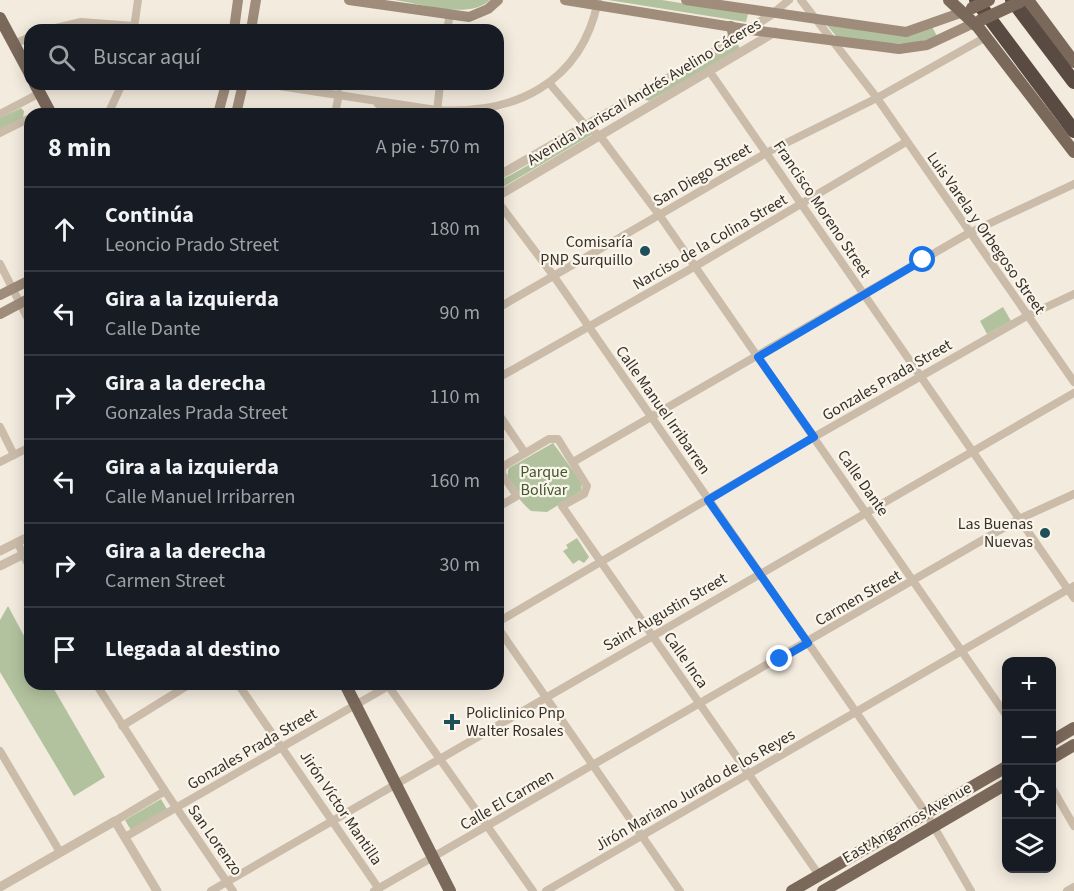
<!DOCTYPE html>
<html lang="es">
<head>
<meta charset="utf-8">
<style>
	:root { --surface:#171b24; --page:#242831; --text:#f1f3f6; --muted:#9ea1a6; --line:#363941 }
	body { margin:0; font-family:"Source Sans 3",sans-serif; background:var(--page); color:var(--text) }
	.controls { position:absolute; right:18px; bottom:18px; display:grid; overflow:hidden; border-radius:12px; box-shadow:0 3px 15px #0003 }
	.controls button { width:54px; height:54px; display:grid; place-items:center; padding:0; border:0; border-bottom:2px solid var(--line); background:var(--surface); color:var(--text); font:30px sans-serif }
	.stop { position:absolute; width:18px; height:18px; margin:-14px; border:4px solid #1a73e8; border-radius:50%; background:#fff }
	.stop.end { background:#1a73e8; border-color:#fff; box-shadow:0 2px 6px #0008 }
	.list { margin:0; padding:0; list-style:none }
	h2 { display:flex; justify-content:space-between; align-items:center; height:78px; margin:0; padding:0 24px; font-size:26px }
	h2 small { font-size:20px; font-weight:400; color:var(--muted) }
	.list li { display:grid; grid-template-columns:39px 1fr auto; gap:18px; align-items:center; box-sizing:border-box; height:84px; padding:0 24px; border-top:2px solid var(--line) }
	.list b { display:block; font-size:22px; white-space:nowrap }
	.list p { margin:0; font-size:20px; white-space:nowrap; color:var(--muted) }
	.list em { font-size:20px; font-style:normal; color:var(--muted) }
	.icon { flex:none; width:33px; height:33px; fill:none; stroke:currentColor; stroke-width:2; stroke-linecap:round; stroke-linejoin:round }
	.map { position:relative; flex:none; width:1074px; height:891px; overflow:hidden }
	.search { position:absolute; background:var(--surface); box-shadow:0 3px 15px #0003; left:24px; top:24px; width:480px; height:66px; display:flex; align-items:center; gap:15px; box-sizing:border-box; padding:0 21px; border-radius:18px; color:var(--muted); font-size:22px }
	.panel { position:absolute; background:var(--surface); box-shadow:0 3px 15px #0003; left:24px; top:108px; width:480px; height:582px; border-radius:18px }
	.map>svg:first-child { display:block }
	.green { fill:#b2c29e }
	.lines { fill:none; stroke-linecap:round; stroke-linejoin:round }
	.minor { stroke:#cbbcaa; stroke-width:8 }
	.tertiary { stroke:#cbbcaa; stroke-width:9 }
	.secondary { stroke:#9f8c7b; stroke-width:10 }
	.primary { stroke:#7a685b; stroke-width:12 }
	.motorway { stroke:#594b41; stroke-width:14 }
	.primary-bridge { stroke:#7a685b; stroke-width:12 }
	.route { stroke:#1a73e8; stroke-width:8 }
	.poi-dot { fill:#1f505a; stroke:#faf5eb; stroke-width:2 }
	.labels { text-anchor:middle; dominant-baseline:central; stroke-width:4.5; stroke-linejoin:round; paint-order:stroke }
	.street-label { font-size:16px; fill:#383029; stroke:#faf5eb }
	.poi-label { font-size:16px; fill:#383029; stroke:#faf5eb; text-anchor:end }
	.park-label { font-size:16px; fill:#43572d; stroke:#faf5eb }
</style>
</head>
<body>
<div class="map">
<svg width="1074" height="891" viewBox="0 0 1074 891">
	<rect width="100%" height="100%" fill="#f3ebde"/>
	<g class="green">
		<path d="M395 0H490C469 20 422 4 395 0Z"/>
		<polygon points="608,0 662,0 748,14 746,22"/>
		<path d="M826 24 907 34 932 27 937 36C905 50 870 42 837 37Z"/>
		<polygon points="737,43 741,50 649,101 643,99"/>
		<polygon points="21,108 24,111 23,118 0,130 0,118"/>
		<polygon points="589,131 593,134 498,190 498,182"/>
		<polygon points="1003,307 1011,321 987,334 980,321"/>
		<path d="M553 443 582 483 581 491 547 512 531 511C521 503 503 481 509 468Z"/>
		<polygon points="577,538 589,557 584,563 579,560 573,564 563,551 568,548 566,545"/>
		<polygon points="8,606 30,647 30,684 51,684 105,777 74,796 0,672 0,620"/>
		<polygon points="161,799 168,811 132,832 125,820"/>
	</g>
	<g class="lines">
		<g class="minor">
			<polyline points="801,0 877,98 1074,382"/>
			<polyline points="772,14 789,0"/>
			<polyline points="134,28 138,0"/>
			<polyline points="47,30 81,22 134,26"/>
			<polyline points="447,30 450,14"/>
			<polyline points="14,44 30,37"/>
			<polyline points="710,72 1074,598"/>
			<path d="M266 84 436 110C514 115 581 84 598 1"/>
			<polyline points="550,84 585,125 600,136 660,216 1006,715"/>
			<polyline points="378,104 402,114"/>
			<polyline points="437,112 440,84"/>
			<polyline points="0,114 40,93"/>
			<polyline points="37,114 48,109"/>
			<polyline points="108,114 122,84"/>
			<polyline points="335,114 339,94"/>
			<polyline points="0,133 30,118"/>
			<polyline points="498,202 553,275 926,813 971,891"/>
			<polyline points="0,264 30,323"/>
			<polyline points="498,308 768,152 877,98 986,37"/>
			<polyline points="498,378 694,267 906,142"/>
			<polyline points="498,413 525,453"/>
			<polyline points="0,427 14,455"/>
			<polyline points="0,462 30,447"/>
			<polyline points="573,462 969,233 1074,184"/>
			<polyline points="498,507 517,496 502,474 502,467 549,439 558,439 587,486 584,494 562,506 819,875"/>
			<polyline points="17,542 30,568"/>
			<polyline points="498,622 814,437 1027,316 1074,294"/>
			<polyline points="498,628 680,891"/>
			<polyline points="96,684 165,791 233,891"/>
			<polyline points="238,684 379,889"/>
			<polyline points="387,684 533,891"/>
			<polyline points="122,726 190,684"/>
			<polyline points="0,751 60,852"/>
			<polyline points="1052,788 1074,826"/>
			<polyline points="115,821 165,791"/>
			<polyline points="125,837 392,684"/>
			<polyline points="211,891 1074,393"/>
			<polyline points="374,891 1019,519 1074,494"/>
			<polyline points="546,891 1074,586"/>
			<polyline points="1067,891 1074,887"/>
		</g>
		<g class="tertiary">
			<polyline points="498,176 719,49 772,14"/>
			<polyline points="498,196 775,32"/>
			<polyline points="0,551 30,536"/>
			<polyline points="0,566 30,551"/>
			<polyline points="0,887 115,821 157,891"/>
		</g>
		<g class="secondary">
			<polyline points="349,0 469,17 488,9 498,0"/>
			<polyline points="565,0 751,30 899,49 927,45 974,23"/>
			<polyline points="686,0 906,32 963,12"/>
			<polyline points="234,30 238,0"/>
			<polyline points="251,30 256,0"/>
			<polyline points="731,42 733,35 731,26"/>
			<polyline points="218,114 226,84"/>
			<polyline points="236,114 243,84"/>
			<polyline points="0,295 30,280"/>
			<polyline points="0,314 30,298"/>
		</g>
		<g class="primary">
			<polyline points="949,0 978,27 1074,152"/>
			<polyline points="1028,0 1074,62"/>
			<polyline points="0,18 30,74"/>
			<polyline points="35,84 51,114"/>
			<polyline points="345,684 450,891"/>
			<polyline points="1052,741 1074,728"/>
			<polyline points="1052,758 1074,745"/>
			<polyline points="792,891 1006,767"/>
			<polyline points="823,891 1006,784"/>
		</g>
		<g class="motorway">
			<polyline points="976,0 1074,131"/>
			<polyline points="1012,0 1074,82"/>
		</g>
		<g class="primary-bridge">
			<polyline points="972,8 989,0"/>
			<polyline points="981,20 1020,2"/>
		</g>
	</g>
	<g class="lines">
		<polyline class="route" points="780,659 808,643 708,500 814,437 758,357 923,260"/>
	</g>
	<g class="poi-dot">
		<circle cx="645" cy="251" r="6"/>
		<circle cx="1045" cy="533" r="6"/>
		<path d="M449 713h6v6h6v6h-6v6h-6v-6h-6v-6h6z"/>
	</g>
	<g class="labels">
		<g class="street-label">
			<text transform="translate(644 92) rotate(-31)">Avenida Mariscal Andrés Avelino Cáceres</text>
			<text transform="translate(702 175) rotate(-30)">San Diego Street</text>
			<text transform="translate(822 209) rotate(56)">Francisco Moreno Street</text>
			<text transform="translate(986 233) rotate(55)">Luis Varela y Orbegoso Street</text>
			<text transform="translate(710 242) rotate(-30)">Narciso de la Colina Street</text>
			<text transform="translate(887 380) rotate(-30)">Gonzales Prada Street</text>
			<text transform="translate(663 410) rotate(55)">Calle Manuel Irribarren</text>
			<text transform="translate(863 483) rotate(55)">Calle Dante</text>
			<text transform="translate(858 598) rotate(-30)">Carmen Street</text>
			<text transform="translate(665 612) rotate(-30)">Saint Augustin Street</text>
			<text transform="translate(686 660) rotate(55)">Calle Inca</text>
			<text transform="translate(252 749) rotate(-30)">Gonzales Prada Street</text>
			<text transform="translate(695 790) rotate(-30)">Jirón Mariano Jurado de los Reyes</text>
			<text transform="translate(507 800) rotate(-30)">Calle El Carmen</text>
			<text transform="translate(341 808) rotate(56)">Jirón Víctor Mantilla</text>
			<text transform="translate(907 823) rotate(-30)">East Angamos Avenue</text>
			<text transform="translate(215 840) rotate(55)">San Lorenzo</text>
		</g>
		<g class="poi-label">
			<text x="633" y="242">Comisaría<tspan x="633" dy="18">PNP Surquillo</tspan></text>
			<text x="1033" y="524">Las Buenas<tspan x="1033" dy="18">Nuevas</tspan></text>
			<text x="466" y="713" text-anchor="start">Policlinico Pnp<tspan x="466" dy="18">Walter Rosales</tspan></text>
		</g>
		<g class="park-label">
			<text x="544" y="472">Parque<tspan x="544" dy="18">Bolívar</tspan></text>
		</g>
	</g>
</svg>
<div class="controls">
<button>+</button>
<button>−</button>
<button><svg class="icon" aria-label="locate" viewBox="0 0 24 24"><circle cx="12" cy="12" r="6"/><path d="M12 2v4M12 18v4M2 12h4M18 12h4"/></svg></button>
<button><svg class="icon" aria-label="layers" viewBox="0 0 24 24"><path d="M12 4l9 5-9 5-9-5zM3 14l9 5 9-5"/></svg></button>
</div>
<div class="stop" style="left:923px;top:260px"></div>
<div class="stop end" style="left:780px;top:659px"></div>
<div class="search"><svg class="icon" aria-label="search" viewBox="0 0 24 24"><circle cx="10" cy="10" r="6"/><path d="M15 15l6 6"/></svg>Buscar aquí</div>
<section class="panel">
<h2>8 min<small>A pie · 570 m</small></h2>
<ul class="list">
<li><svg class="icon" aria-label="ahead" viewBox="0 0 24 24"><path d="M12 20V5M6 11l6-6 6 6"/></svg><div><b>Continúa</b><p>Leoncio Prado Street</p></div><em>180 m</em></li>
<li><svg class="icon" aria-label="left" viewBox="0 0 24 24"><path d="M17 20v-9H6M10 6l-5 5 5 5"/></svg><div><b>Gira a la izquierda</b><p>Calle Dante</p></div><em>90 m</em></li>
<li><svg class="icon" aria-label="right" viewBox="0 0 24 24"><path d="M7 20v-9h11M14 6l5 5-5 5"/></svg><div><b>Gira a la derecha</b><p>Gonzales Prada Street</p></div><em>110 m</em></li>
<li><svg class="icon" aria-label="left" viewBox="0 0 24 24"><path d="M17 20v-9H6M10 6l-5 5 5 5"/></svg><div><b>Gira a la izquierda</b><p>Calle Manuel Irribarren</p></div><em>160 m</em></li>
<li><svg class="icon" aria-label="right" viewBox="0 0 24 24"><path d="M7 20v-9h11M14 6l5 5-5 5"/></svg><div><b>Gira a la derecha</b><p>Carmen Street</p></div><em>30 m</em></li>
<li><svg class="icon" aria-label="arrive" viewBox="0 0 24 24"><path d="M6 21V4h12l-3 4 3 4H6"/></svg><div><b>Llegada al destino</b></div></li>
</ul>
</section>
</div>
</body>
</html>
